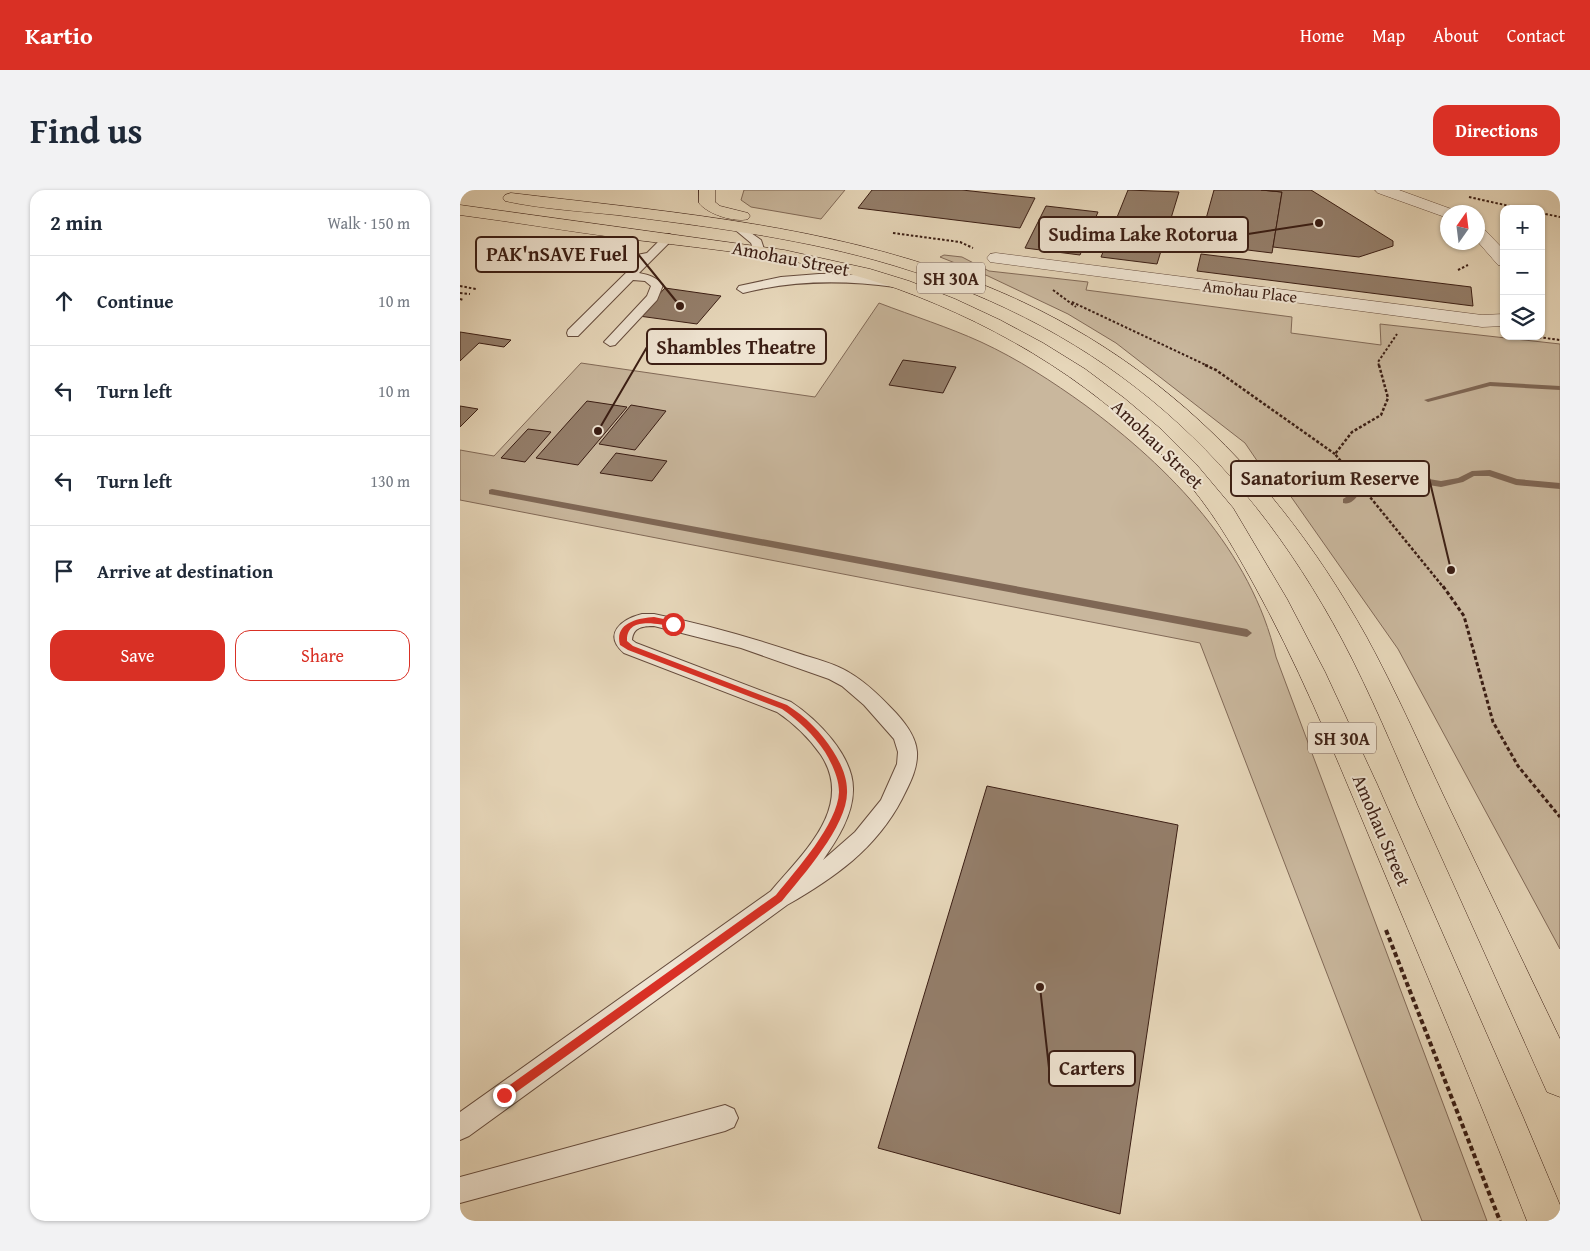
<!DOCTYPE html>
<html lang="en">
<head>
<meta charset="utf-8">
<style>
	:root { --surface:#fff; --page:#f2f2f3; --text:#1f2937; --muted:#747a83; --line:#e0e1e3; --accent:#d93025 }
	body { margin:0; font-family:"Gentium Book Plus",serif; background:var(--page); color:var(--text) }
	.controls { position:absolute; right:15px; top:15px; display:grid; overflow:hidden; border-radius:10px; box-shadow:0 1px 4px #0004 }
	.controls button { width:45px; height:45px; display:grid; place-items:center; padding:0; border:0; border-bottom:1px solid var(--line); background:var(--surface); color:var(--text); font:25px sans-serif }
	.compass { position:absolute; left:980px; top:15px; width:45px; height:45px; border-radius:50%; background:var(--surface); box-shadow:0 1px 4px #0004; rotate:14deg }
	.stop { position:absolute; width:15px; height:15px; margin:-11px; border:4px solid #d93025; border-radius:50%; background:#fff }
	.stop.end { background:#d93025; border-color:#fff; box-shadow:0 1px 5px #0008 }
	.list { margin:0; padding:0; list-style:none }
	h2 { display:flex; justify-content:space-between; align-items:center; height:65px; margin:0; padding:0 20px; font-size:21px }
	h2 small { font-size:16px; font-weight:400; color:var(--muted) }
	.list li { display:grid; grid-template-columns:32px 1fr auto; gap:15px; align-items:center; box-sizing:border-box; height:90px; padding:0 20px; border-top:1px solid var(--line) }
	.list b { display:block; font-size:19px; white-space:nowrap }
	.list em { font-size:16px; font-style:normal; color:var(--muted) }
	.actions { display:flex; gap:10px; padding:15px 20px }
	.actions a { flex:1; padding:11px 0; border:1px solid var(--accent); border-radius:15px; text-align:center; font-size:18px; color:var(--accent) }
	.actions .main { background:var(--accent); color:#fff }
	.icon { flex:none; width:28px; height:28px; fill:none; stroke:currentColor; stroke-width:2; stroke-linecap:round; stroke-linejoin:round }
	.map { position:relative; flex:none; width:1100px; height:1031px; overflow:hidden; border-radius:15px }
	header { display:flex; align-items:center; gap:30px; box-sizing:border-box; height:70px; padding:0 25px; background:var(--accent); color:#fff }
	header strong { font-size:24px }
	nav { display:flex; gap:28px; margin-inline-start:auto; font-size:18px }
	.intro { display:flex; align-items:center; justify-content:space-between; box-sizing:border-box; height:120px; padding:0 30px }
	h1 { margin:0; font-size:35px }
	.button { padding:12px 22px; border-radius:15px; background:var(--accent); color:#fff; font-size:18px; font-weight:700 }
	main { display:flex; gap:30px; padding:0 30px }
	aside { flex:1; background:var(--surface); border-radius:15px; box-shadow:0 1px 4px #0004 }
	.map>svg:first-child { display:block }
	.green { fill:#c9b79d; stroke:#826a58 }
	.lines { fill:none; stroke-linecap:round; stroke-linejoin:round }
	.stream { fill:#7f6755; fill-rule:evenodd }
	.building { fill:#947e6a; stroke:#3b1e14 }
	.lane-casing { stroke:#664c3d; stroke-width:2 }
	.street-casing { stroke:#664c3d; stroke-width:1 }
	.primary-casing { stroke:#3b1e14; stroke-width:1 }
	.path-far3 { stroke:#3b1e14; stroke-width:2; stroke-dasharray:2.5 2; stroke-linecap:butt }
	.path-far2 { stroke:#3b1e14; stroke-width:2.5; stroke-dasharray:3 2; stroke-linecap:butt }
	.path-far1 { stroke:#3b1e14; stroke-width:3; stroke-dasharray:4 2.5; stroke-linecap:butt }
	.path { stroke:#3b1e14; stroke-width:4; stroke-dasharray:5 3; stroke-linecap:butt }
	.lane { fill:#efe4d2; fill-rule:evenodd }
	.street { fill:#efe4d2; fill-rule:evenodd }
	.primary { fill:#e6d6b9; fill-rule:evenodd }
	.route { fill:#d93025 }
	.labels { text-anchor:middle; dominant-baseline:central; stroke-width:4; stroke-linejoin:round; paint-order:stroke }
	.far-street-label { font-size:16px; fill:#3b1e14; stroke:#efe4d2 }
	.shield { fill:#efe4d2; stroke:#71594d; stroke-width:1 }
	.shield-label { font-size:18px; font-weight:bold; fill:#3b1e14 }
	.street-label { font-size:19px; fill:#3b1e14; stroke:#efe4d2 }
	.leader { fill:none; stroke:#3b1e14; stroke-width:2 }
	.callout-dot { fill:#3b1e14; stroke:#efe4d2; stroke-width:2 }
	.callout { fill:#efe4d2; stroke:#3b1e14; stroke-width:2 }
	.callout-label { font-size:20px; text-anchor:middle; font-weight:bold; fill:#3b1e14 }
</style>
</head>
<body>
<header>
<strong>Kartio</strong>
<nav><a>Home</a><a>Map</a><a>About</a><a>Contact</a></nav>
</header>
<div class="intro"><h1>Find us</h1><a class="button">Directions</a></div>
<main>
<aside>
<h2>2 min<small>Walk · 150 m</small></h2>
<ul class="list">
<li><svg class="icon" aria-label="ahead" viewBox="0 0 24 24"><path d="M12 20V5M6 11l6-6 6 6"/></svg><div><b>Continue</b></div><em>10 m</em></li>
<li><svg class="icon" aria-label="left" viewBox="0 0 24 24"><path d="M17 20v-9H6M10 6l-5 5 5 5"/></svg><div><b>Turn left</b></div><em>10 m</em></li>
<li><svg class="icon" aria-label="left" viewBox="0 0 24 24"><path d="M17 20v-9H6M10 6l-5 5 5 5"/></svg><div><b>Turn left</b></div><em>130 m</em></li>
<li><svg class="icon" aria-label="arrive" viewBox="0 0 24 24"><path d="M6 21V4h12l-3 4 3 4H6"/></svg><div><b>Arrive at destination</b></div></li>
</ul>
<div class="actions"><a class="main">Save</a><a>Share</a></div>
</aside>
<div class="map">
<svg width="1100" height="1031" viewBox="0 0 1100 1031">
	<rect width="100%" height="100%" fill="#e6d6b9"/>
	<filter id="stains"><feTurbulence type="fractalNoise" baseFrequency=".004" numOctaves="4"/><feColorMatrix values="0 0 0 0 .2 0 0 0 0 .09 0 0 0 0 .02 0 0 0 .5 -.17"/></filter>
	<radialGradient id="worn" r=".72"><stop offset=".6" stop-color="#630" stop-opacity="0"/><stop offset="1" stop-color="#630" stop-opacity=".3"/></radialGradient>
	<g class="green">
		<polygon points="284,0 385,0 361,29 291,17 281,10"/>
		<polygon points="484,65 502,67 529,81 628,92 626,100 832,127 831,143 921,155 920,134 1100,154 1100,759 938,459 827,301 819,303 785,253 656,153 608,124 528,86 480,67"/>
		<path d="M419 113C453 126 488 137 521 152 558 169 593 192 625 215 710 278 791 360 816 467L1027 1031H962L740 453 0 310V260L34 266 121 173 355 207Z"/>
	</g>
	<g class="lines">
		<g class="stream">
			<polygon points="1030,192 1100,196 1100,200 1030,196 968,212 964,210"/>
			<polygon points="1030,280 1057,289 1100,293 1100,299 1056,295 1029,286 1014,286 1003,292 981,297 944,291 912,294 908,291 912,288 944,285 981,291 998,288 1012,281"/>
			<polygon points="32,299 787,439 792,443 787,447 29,304 29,300"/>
			<path d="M894 302 898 305C895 310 889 315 883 313V309Z"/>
		</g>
	</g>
	<g class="building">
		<polygon points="412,0 502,0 575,8 560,38 398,18"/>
		<polygon points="668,0 719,2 697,74 641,67"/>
		<polygon points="754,0 801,0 822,2 812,63 739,54"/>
		<polygon points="801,0 851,0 933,51 933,56 899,67 813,57 822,2"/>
		<polygon points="586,16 638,22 620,65 565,58"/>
		<polygon points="741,64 1011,97 1013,116 737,81"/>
		<polygon points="205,98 261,106 237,134 179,126"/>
		<polygon points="0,142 51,150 44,157 19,153 0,171"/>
		<polygon points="443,170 496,177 483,203 429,195"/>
		<polygon points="127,211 167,217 118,275 76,268"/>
		<polygon points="171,215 206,221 175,260 139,254"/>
		<polygon points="0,216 18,219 0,237"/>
		<polygon points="68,239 91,242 65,272 41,268"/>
		<polygon points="156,263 207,271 192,291 140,283"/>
		<polygon points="527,596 718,635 660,1024 418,958"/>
	</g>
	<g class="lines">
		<g class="lane-casing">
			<g id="lane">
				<polygon points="277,33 301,50 304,59 302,61 294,61 291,53 273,38 271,36 273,34"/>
				<path d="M209 44 215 47 179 83C189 85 196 87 203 95L197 110 155 155 150 156 144 152 187 106 191 96 185 91 173 90 118 146H108L107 143 108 140 177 72 167 75 140 76 136 74 134 72 136 70 167 67 187 63 205 45Z"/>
				<path d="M359 84C373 84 433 84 441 93L435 97C383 90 334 90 283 103L277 99 279 96 321 87Z"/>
				<path d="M182 424H194C242 434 290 447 337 463 355 469 374 473 390 483 407 493 423 509 436 523 446 534 456 547 457 562 458 579 449 595 442 609 416 659 374 688 327 715L9 946 0 950V922L311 701C343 663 395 617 361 565 349 548 335 534 317 522L164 463C142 444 162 429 182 424ZM194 436 281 458 369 489 382 496 404 515 434 549 438 562 437 574 421 610 395 642 363 670C377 650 393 625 393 600 394 566 357 529 331 512L176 453 172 450C173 437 183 436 194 436Z"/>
				<polygon points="265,915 274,919 278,928 274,937 265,941 0,1013 0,987"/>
			</g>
		</g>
		<g class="street-casing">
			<g id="street">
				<polygon points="915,0 939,0 994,20 996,22 988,22 988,28 982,26 918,3"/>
				<polygon points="1018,37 1024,39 1044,60 1044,76 1038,75 1018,52"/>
				<polygon points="536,63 1022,125 1044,124 1044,136 1022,137 530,72 527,68 530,64"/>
			</g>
		</g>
		<g class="primary-casing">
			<g id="primary">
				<path d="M239 0H255V12L260 16 288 23 290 26 288 29C275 33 247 24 239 13Z"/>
				<path d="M51 3C193 20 340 32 477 78 671 142 807 269 906 446 935 499 960 556 986 611 1024 690 1062 770 1100 849V907L1087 902C1044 806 1001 710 958 615 934 560 911 504 883 451 778 254 631 130 415 70 331 47 244 36 157 25 120 21 82 19 45 11L43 8 45 5Z"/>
				<path d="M0 15 324 60 410 79 449 91 495 109 540 130 583 153 625 179 664 208 702 240 736 274 773 318 827 409 865 482 917 594 1063 927 1100 1015V1031H1067C1016 900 961 771 907 641 872 557 837 472 792 391 771 353 750 317 720 284 644 199 545 138 438 99 349 67 254 60 160 48 107 41 54 32 0 25Z"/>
			</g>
		</g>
		<g class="path-far3">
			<polyline points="1009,7 1063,19"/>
			<polyline points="1081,23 1100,27"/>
			<polyline points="433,43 500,52 513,58"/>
			<polyline points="998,80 1008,75"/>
			<polyline points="0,96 16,99"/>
			<polyline points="593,100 616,117"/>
			<polyline points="0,103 10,104"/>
			<polyline points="0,109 3,110"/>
			<polyline points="612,112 748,176"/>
			<polyline points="1070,146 1100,150"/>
			<polyline points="919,176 918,172 937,144"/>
		</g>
		<g class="path-far2">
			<polyline points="745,175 756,180 875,264"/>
			<polyline points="919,175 928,208 921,225 892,242 875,264 984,398"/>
		</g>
		<polyline class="path-far1" points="983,396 1004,426 1033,532 1058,576 1100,627"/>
		<polyline class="path" points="926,740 1040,1031"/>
		<use href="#lane" class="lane"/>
		<use href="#street" class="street"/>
		<use href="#primary" class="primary"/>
	</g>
	<path class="route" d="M194 427 213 431 217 434 213 437C198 434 166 426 167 451L173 456 327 515C346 527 361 542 373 561 380 572 387 586 387 600 389 634 343 685 322 711L44 911 40 909 38 905 40 902 316 705C336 680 378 634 379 602 379 588 372 574 365 562 354 545 338 530 322 519L168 460 160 455C154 433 178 428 194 427Z"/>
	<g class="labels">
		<g class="far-street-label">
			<text transform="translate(790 101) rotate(7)">Amohau Place</text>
		</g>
		<g class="shield">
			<rect x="457" y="72.5" width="68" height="31" rx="4"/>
			<rect x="848" y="532.5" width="68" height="31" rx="4"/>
		</g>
		<g class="shield-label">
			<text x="491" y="88">SH 30A</text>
			<text x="882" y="548">SH 30A</text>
		</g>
		<g class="street-label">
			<text transform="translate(331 68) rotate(11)">Amohau Street</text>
			<text transform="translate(698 254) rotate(44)">Amohau Street</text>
			<text transform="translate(922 640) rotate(67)">Amohau Street</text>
		</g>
	</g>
	<path class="leader" d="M859 33L788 44M220 116L178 64M138 241L187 157M991 380L969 288M580 797L589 878"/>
	<g class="callout-dot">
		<circle cx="859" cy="33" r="5"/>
		<circle cx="220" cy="116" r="5"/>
		<circle cx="138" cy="241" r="5"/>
		<circle cx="991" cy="380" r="5"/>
		<circle cx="580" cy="797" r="5"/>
	</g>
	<g class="callout">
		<rect x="579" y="27" width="209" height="35" rx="5"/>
		<rect x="16" y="47" width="162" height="35" rx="5"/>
		<rect x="187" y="139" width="179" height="35" rx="5"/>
		<rect x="771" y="271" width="198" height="35" rx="5"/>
		<rect x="589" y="861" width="86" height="35" rx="5"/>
	</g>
	<g class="callout-label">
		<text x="683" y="51">Sudima Lake Rotorua</text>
		<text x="97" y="71">PAK'nSAVE Fuel</text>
		<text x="276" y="164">Shambles Theatre</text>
		<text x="870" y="295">Sanatorium Reserve</text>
		<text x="632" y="885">Carters</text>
	</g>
	<rect width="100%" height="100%" filter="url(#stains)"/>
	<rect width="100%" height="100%" fill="url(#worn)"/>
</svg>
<div class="controls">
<button>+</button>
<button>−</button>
<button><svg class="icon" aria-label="layers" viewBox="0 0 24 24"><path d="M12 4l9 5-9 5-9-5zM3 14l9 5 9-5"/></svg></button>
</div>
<svg class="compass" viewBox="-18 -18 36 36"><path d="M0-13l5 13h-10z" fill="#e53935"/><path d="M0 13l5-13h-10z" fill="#747a83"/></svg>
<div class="stop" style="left:213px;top:434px"></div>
<div class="stop end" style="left:44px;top:905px"></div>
</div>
</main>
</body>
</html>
